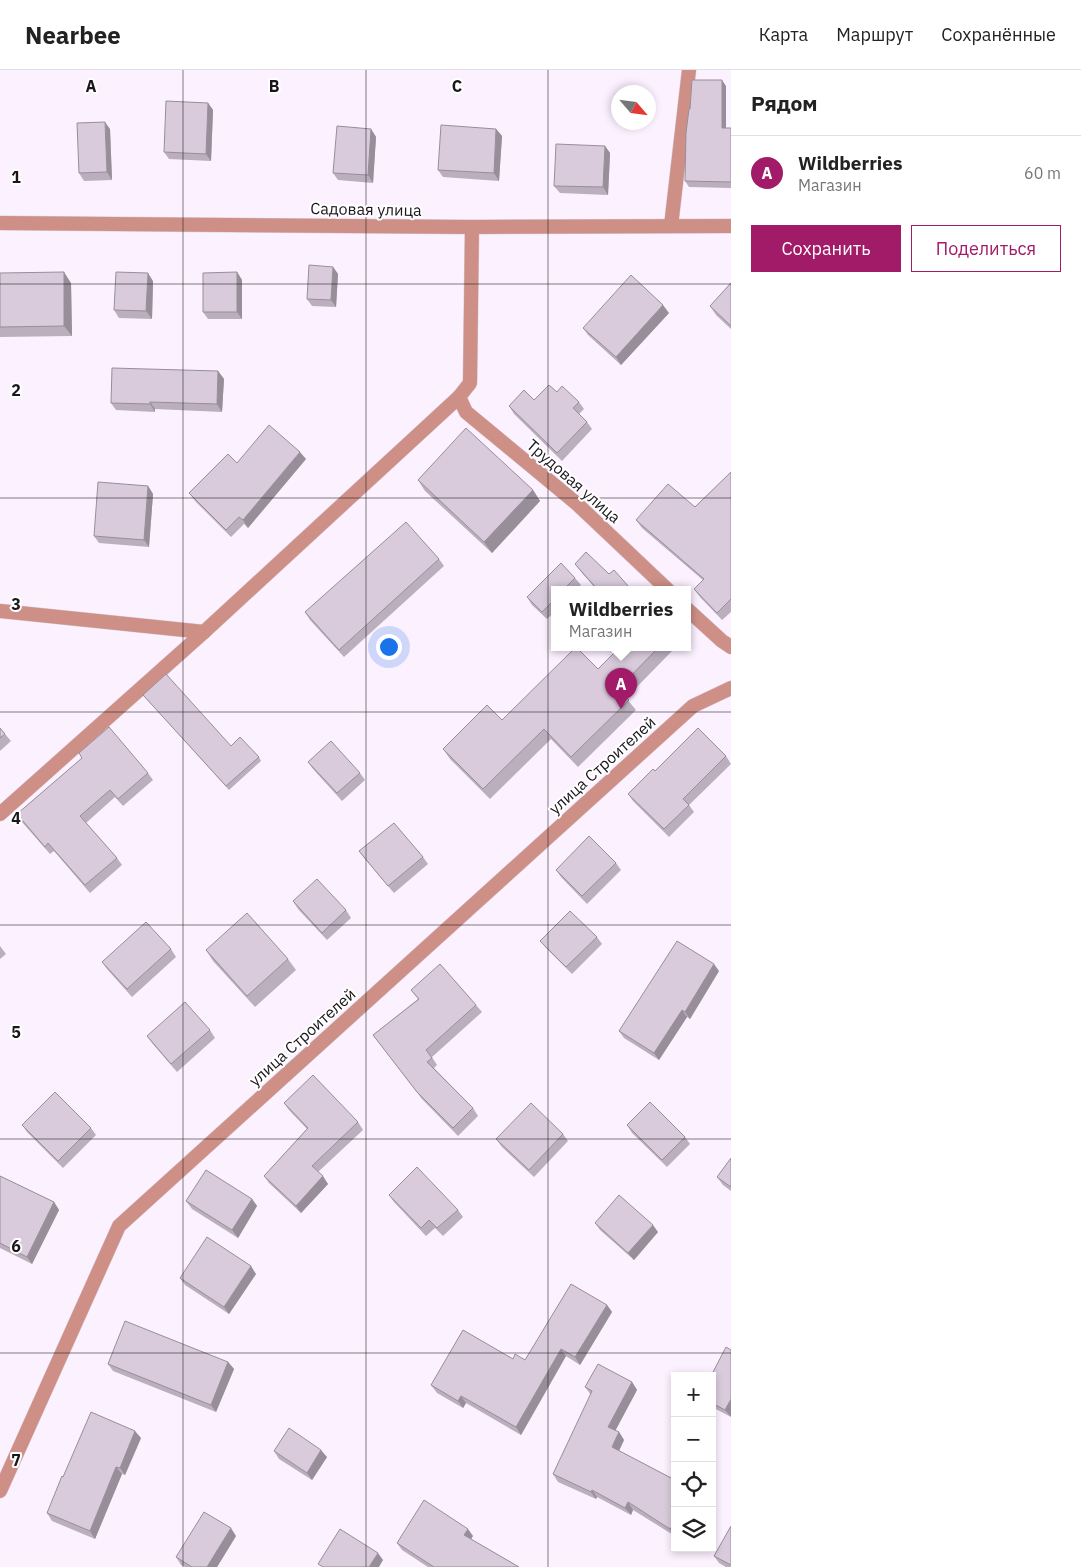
<!DOCTYPE html>
<html lang="ru">
<head>
<meta charset="utf-8">
<style>
	:root { --surface:#fff; --page:#f2f2f2; --text:#222; --muted:#767676; --line:#e0e0e0; --accent:#a11b68 }
	body { margin:0; font-family:"IBM Plex Sans",sans-serif; background:var(--page); color:var(--text) }
	.controls { position:absolute; right:15px; bottom:15px; display:grid; overflow:hidden; border-radius:0px; box-shadow:0 2px 8px #0003 }
	.controls button { width:45px; height:45px; display:grid; place-items:center; padding:0; border:0; border-bottom:1px solid var(--line); background:var(--surface); color:var(--text); font:25px sans-serif }
	.compass { position:absolute; left:611px; top:15px; width:45px; height:45px; border-radius:50%; background:var(--surface); box-shadow:0 2px 8px #0003; rotate:118deg }
	.you { position:absolute; left:388px; top:576px; width:18px; height:18px; margin:-12px; border:4px solid #fff; border-radius:50%; background:#1a73e8; box-shadow:0 0 0 8px #1a73e833 }
	.badge { display:grid; place-items:center; width:32px; height:32px; border-radius:50%; background:var(--accent); color:#fff; font-size:16px; font-weight:700 }
	.pin { position:absolute; translate:-50% -41px; filter:drop-shadow(0 1px 2px #0008) }
	.pin::after { content:''; position:absolute; top:26px; width:18px; height:15px; background:inherit; clip-path:polygon(0 0,100% 0,50% 100%) }
	.popup { position:absolute; left:551px; top:516px; width:140px; height:65px; box-sizing:border-box; display:grid; place-content:center; border-radius:0px; background:var(--surface); filter:drop-shadow(0 1px 4px #0005); font-size:16px; white-space:nowrap; color:var(--muted) }
	.popup b { font-size:19px; color:var(--text) }
	.popup::after { content:''; position:absolute; left:50%; top:100%; margin-left:-10px; border:10px solid transparent; border-top-color:var(--surface) }
	.list { margin:0; padding:0; list-style:none }
	h2 { display:flex; justify-content:space-between; align-items:center; height:65px; margin:0; padding:0 20px; font-size:21px }
	h2 small { font-size:16px; font-weight:400; color:var(--muted) }
	.list li { display:grid; grid-template-columns:32px 1fr auto; gap:15px; align-items:center; box-sizing:border-box; height:75px; padding:0 20px; border-top:1px solid var(--line) }
	.list b { display:block; font-size:19px; white-space:nowrap }
	.list p { margin:0; font-size:16px; white-space:nowrap; color:var(--muted) }
	.list em { font-size:16px; font-style:normal; color:var(--muted) }
	.actions { display:flex; gap:10px; padding:15px 20px }
	.actions a { flex:1; padding:11px 0; border:1px solid var(--accent); border-radius:0px; text-align:center; font-size:18px; color:var(--accent) }
	.actions .main { background:var(--accent); color:#fff }
	.icon { flex:none; width:28px; height:28px; fill:none; stroke:currentColor; stroke-width:2; stroke-linecap:round; stroke-linejoin:round }
	.map { position:relative; flex:none; width:731px; height:1497px; overflow:hidden }
	header { display:flex; align-items:center; gap:30px; box-sizing:border-box; height:70px; padding:0 25px; background:var(--surface); border-bottom:1px solid var(--line) }
	header strong { font-size:24px }
	nav { display:flex; gap:28px; margin-inline-start:auto; font-size:18px }
	main { display:flex }
	aside { flex:1; background:var(--surface) }
	.map>svg:first-child { display:block }
	.lines { fill:none; stroke-linecap:round; stroke-linejoin:round }
	.minor-casing { stroke:#d8cedb; stroke-width:15 }
	.minor { stroke:#ce9086; stroke-width:14 }
	.wall { fill:#bbafbd }
	.shaded-wall { fill:#988e9a }
	.building { fill:#d9cbdc; stroke:#988e9a }
	.grid { fill:none; stroke:#1a161c; stroke-width:1; stroke-opacity:0.55 }
	.labels { text-anchor:middle; dominant-baseline:central; stroke-width:4; stroke-linejoin:round; paint-order:stroke }
	.street-label { font-size:16px; fill:#1a161c; stroke:#fff }
	.grid-label { font-size:16px; text-anchor:middle; font-weight:bold; fill:#1a161c; stroke:#fff; stroke-width:4; stroke-linejoin:round; paint-order:stroke }
</style>
</head>
<body>
<header>
<strong>Nearbee</strong>
<nav><a>Карта</a><a>Маршрут</a><a>Сохранённые</a></nav>
</header>
<main>
<div class="map">
<svg width="731" height="1497" viewBox="0 0 731 1497">
	<rect width="100%" height="100%" fill="#fcf1ff"/>
	<g class="lines">
		<g class="minor-casing">
			<g id="minor">
				<polyline points="0,153 472,157 731,156"/>
				<polyline points="671,156 689,0"/>
				<polyline points="459,327 466,342 576,433 668,520"/>
				<polyline points="687,539 722,571 731,577"/>
				<polyline points="0,541 204,562"/>
				<polyline points="0,744 204,562 459,327 470,313 472,157"/>
				<polyline points="0,1421 119,1156 693,636 731,618"/>
			</g>
		</g>
		<use href="#minor" class="minor"/>
	</g>
	<g class="wall">
		<polygon points="726,16 726,58 731,58 731,118 689,117 685,111 690,39"/>
		<polygon points="208,33 213,40 211,91 169,89 164,82"/>
		<polygon points="110,59 112,110 84,111 79,103"/>
		<polygon points="371,59 376,67 373,113 338,110 333,103"/>
		<polygon points="496,59 502,66 499,111 443,107 438,100"/>
		<polygon points="605,76 610,83 608,125 560,123 554,116"/>
		<polygon points="333,197 338,204 336,237 312,236 307,229"/>
		<polygon points="237,202 242,210 242,249 208,249 203,242"/>
		<polygon points="0,203 71,213 72,266 0,267"/>
		<polygon points="153,211 152,249 119,248 114,240"/>
		<polygon points="731,213 731,259 716,245 710,236"/>
		<polygon points="669,243 621,295 588,265 583,258"/>
		<polygon points="218,301 224,309 222,342 155,339 155,342 116,340 111,333"/>
		<polygon points="557,322 579,332 584,339 579,344 587,352 592,359 562,391 514,344 509,336 534,330"/>
		<polygon points="306,389 248,458 244,454 231,467 195,431 189,423"/>
		<polygon points="731,402 731,542 722,550 700,527 694,519 703,510 642,458 636,450 695,437"/>
		<polygon points="418,410 533,420 540,431 492,483 425,421"/>
		<polygon points="148,416 153,424 149,477 99,473 94,466"/>
		<polygon points="439,489 444,496 344,587 310,550 305,542"/>
		<polygon points="575,494 609,504 629,517 632,520 597,520 582,503"/>
		<polygon points="575,508 581,515 576,520 555,520 555,542 547,549 532,535 527,527"/>
		<polygon points="619,578 675,578 626,628 636,640 578,697 551,669 490,729 450,689 443,679 502,650 598,599"/>
		<polygon points="143,625 231,676 259,687 261,691 229,720"/>
		<polygon points="0,658 11,671 0,681"/>
		<polygon points="79,683 148,703 153,710 123,736 115,727 86,753 117,788 122,795 90,823 54,781 50,784 22,752 17,744 82,688"/>
		<polygon points="726,686 731,694 689,735 694,742 669,767 633,731 628,724 655,701"/>
		<polygon points="308,692 360,703 365,710 342,731 313,699"/>
		<polygon points="359,781 423,787 428,794 394,823 365,789"/>
		<polygon points="616,793 621,800 587,834 561,807 556,800"/>
		<polygon points="293,831 346,840 351,848 327,870 298,839"/>
		<polygon points="597,867 602,874 572,904 546,878 540,871"/>
		<polygon points="0,876 6,884 0,889"/>
		<polygon points="171,879 176,887 132,927 107,899 102,892"/>
		<polygon points="206,880 288,889 296,900 255,937 213,891"/>
		<polygon points="719,901 690,949 687,947 659,990 624,968 619,961"/>
		<polygon points="411,920 476,935 482,942 432,987 437,995 434,998 473,1038 478,1046 458,1066 422,1029 373,965 418,929"/>
		<polygon points="210,960 215,968 177,1002 152,973 147,966"/>
		<polygon points="284,1033 358,1052 363,1060 318,1102 328,1114 301,1143 269,1113 264,1106 307,1059 289,1040"/>
		<polygon points="22,1055 91,1058 96,1065 63,1098 27,1062"/>
		<polygon points="627,1055 685,1067 690,1074 667,1097 632,1063"/>
		<polygon points="563,1064 568,1071 534,1107 502,1077 496,1069"/>
		<polygon points="731,1088 731,1121 723,1115 717,1107"/>
		<polygon points="0,1106 54,1132 59,1140 32,1194 0,1178"/>
		<polygon points="389,1125 458,1140 463,1147 443,1166 435,1158 426,1166 394,1132"/>
		<polygon points="252,1129 257,1136 238,1168 192,1139 186,1131"/>
		<polygon points="595,1153 658,1162 634,1190 600,1160"/>
		<polygon points="256,1204 229,1244 185,1215 180,1208"/>
		<polygon points="607,1235 612,1242 580,1295 566,1286 521,1365 466,1333 463,1338 437,1323 431,1315 513,1289 525,1290"/>
		<polygon points="228,1292 234,1299 216,1342 113,1301 108,1294"/>
		<polygon points="712,1306 731,1347 712,1337"/>
		<polygon points="632,1312 637,1320 615,1361 619,1362 624,1370 619,1381 675,1410 675,1466 633,1440 631,1445 597,1427 596,1429 558,1412 553,1404 591,1325 585,1317"/>
		<polygon points="141,1368 125,1405 122,1404 95,1469 52,1451 47,1443 63,1407"/>
		<polygon points="274,1381 327,1387 312,1410 279,1389"/>
		<polygon points="731,1456 731,1497 726,1497 719,1493 714,1486"/>
		<polygon points="236,1466 217,1497 185,1497 181,1495 176,1487"/>
		<polygon points="473,1466 471,1469 519,1497 428,1497 402,1480 397,1473"/>
	</g>
	<g class="shaded-wall">
		<polygon points="722,10 726,16 726,64 722,58"/>
		<polygon points="208,33 213,40 211,91 206,84"/>
		<polygon points="105,52 110,59 112,110 107,102"/>
		<polygon points="371,59 376,67 373,113 368,105"/>
		<polygon points="496,59 502,66 499,111 494,103"/>
		<polygon points="605,76 610,83 608,125 603,117"/>
		<polygon points="333,197 338,204 336,237 331,230"/>
		<polygon points="64,202 71,213 72,266 64,256"/>
		<polygon points="237,202 242,210 242,249 237,242"/>
		<polygon points="148,203 153,211 152,249 146,241"/>
		<polygon points="663,235 669,243 621,295 616,287"/>
		<polygon points="218,301 224,309 222,342 217,334"/>
		<polygon points="150,332 155,339 155,342 150,334"/>
		<polygon points="300,382 306,389 248,458 243,450"/>
		<polygon points="148,416 153,424 149,477 144,470"/>
		<polygon points="533,420 540,431 492,483 484,472"/>
		<polygon points="714,894 719,901 690,949 685,942"/>
		<polygon points="682,940 687,947 659,990 654,983"/>
		<polygon points="323,1106 328,1114 301,1143 296,1136"/>
		<polygon points="252,1129 257,1136 238,1168 232,1160"/>
		<polygon points="54,1132 59,1140 32,1194 27,1187"/>
		<polygon points="653,1155 658,1162 634,1190 628,1183"/>
		<polygon points="251,1196 256,1204 229,1244 224,1237"/>
		<polygon points="607,1235 612,1242 580,1295 575,1287"/>
		<polygon points="561,1279 566,1286 521,1365 516,1357"/>
		<polygon points="228,1292 234,1299 216,1342 211,1335"/>
		<polygon points="632,1312 637,1320 613,1365 608,1357"/>
		<polygon points="461,1326 466,1333 463,1338 458,1331"/>
		<polygon points="731,1329 731,1347 725,1340"/>
		<polygon points="135,1361 141,1368 125,1405 120,1398"/>
		<polygon points="619,1362 624,1370 617,1385 612,1377"/>
		<polygon points="321,1380 327,1387 312,1410 307,1403"/>
		<polygon points="116,1397 122,1404 95,1469 90,1461"/>
		<polygon points="592,1420 597,1427 596,1429 591,1422"/>
		<polygon points="628,1432 633,1440 631,1445 625,1438"/>
		<polygon points="675,1451 675,1466 670,1459"/>
		<polygon points="231,1458 236,1466 217,1497 207,1497"/>
		<polygon points="468,1459 473,1466 469,1472 464,1465"/>
		<polygon points="378,1483 383,1490 379,1497 369,1497"/>
	</g>
	<g class="building">
		<polygon points="692,10 722,10 722,58 731,58 731,112 685,111 686,63 689,39 690,39"/>
		<polygon points="166,31 208,33 206,84 164,82"/>
		<polygon points="105,52 107,102 79,103 77,53"/>
		<polygon points="441,55 496,59 494,103 438,100"/>
		<polygon points="337,56 371,59 368,105 333,103"/>
		<polygon points="556,74 605,76 603,117 554,116"/>
		<polygon points="309,195 333,197 331,230 307,229"/>
		<polygon points="64,202 64,256 0,257 0,203"/>
		<polygon points="116,202 148,203 146,241 114,240"/>
		<polygon points="237,202 237,242 203,242 203,203"/>
		<polygon points="631,205 663,235 616,287 583,258"/>
		<polygon points="731,213 731,256 710,236"/>
		<polygon points="112,298 218,301 217,334 150,332 150,334 111,333"/>
		<polygon points="549,315 557,322 562,316 579,332 573,338 587,352 557,383 509,336 524,320 534,330"/>
		<polygon points="269,355 300,382 243,450 239,447 226,460 189,423 228,384 237,393"/>
		<polygon points="466,358 533,420 484,472 418,410"/>
		<polygon points="731,402 731,529 717,543 694,519 704,509 636,450 668,414 695,437"/>
		<polygon points="98,412 148,416 144,470 94,466"/>
		<polygon points="406,452 439,489 339,580 305,542"/>
		<polygon points="586,482 609,504 614,500 629,517 626,520 598,520 575,494"/>
		<polygon points="561,493 575,508 563,520 555,520 555,529 542,542 527,527"/>
		<polygon points="575,578 577,578 598,599 619,578 658,578 618,619 629,630 571,687 544,659 483,719 443,679 487,635 502,650"/>
		<polygon points="166,604 231,676 240,667 259,687 226,716 143,625"/>
		<polygon points="109,657 148,703 118,729 110,720 80,746 117,788 85,815 48,773 45,777 17,744 82,688 79,683"/>
		<polygon points="0,658 5,664 0,668"/>
		<polygon points="698,658 726,686 683,729 689,735 664,759 628,724 653,699 655,701"/>
		<polygon points="331,671 360,703 337,723 308,692"/>
		<polygon points="394,753 423,787 388,816 359,781"/>
		<polygon points="589,766 616,793 582,826 556,800"/>
		<polygon points="317,809 346,840 322,863 293,831"/>
		<polygon points="570,841 597,867 566,897 540,871"/>
		<polygon points="247,843 288,889 247,926 206,880"/>
		<polygon points="146,852 171,879 127,919 102,892"/>
		<polygon points="677,871 714,894 685,942 682,940 654,983 619,961"/>
		<polygon points="440,894 476,935 426,980 432,988 427,992 473,1038 453,1058 417,1022 373,965 419,929 411,920"/>
		<polygon points="185,932 210,960 171,994 147,966"/>
		<polygon points="313,1005 358,1052 312,1096 323,1106 296,1136 264,1106 308,1058 284,1033"/>
		<polygon points="55,1022 91,1058 58,1091 22,1055"/>
		<polygon points="650,1032 685,1067 662,1090 627,1055"/>
		<polygon points="531,1033 563,1064 529,1100 496,1069"/>
		<polygon points="731,1088 731,1117 717,1107"/>
		<polygon points="417,1097 458,1140 437,1158 429,1150 421,1158 389,1125"/>
		<polygon points="206,1100 252,1129 232,1160 186,1131"/>
		<polygon points="0,1106 54,1132 27,1187 0,1173"/>
		<polygon points="619,1125 653,1155 628,1183 595,1153"/>
		<polygon points="207,1167 251,1196 224,1237 180,1208"/>
		<polygon points="571,1214 607,1235 575,1287 561,1279 516,1357 461,1326 458,1331 431,1315 463,1260 513,1289 515,1284 525,1290"/>
		<polygon points="125,1251 228,1292 211,1335 108,1294"/>
		<polygon points="726,1277 731,1280 731,1329 725,1340 712,1333 712,1306 711,1306"/>
		<polygon points="598,1294 632,1312 608,1357 619,1362 612,1377 675,1410 675,1451 670,1459 628,1432 625,1438 592,1420 591,1422 553,1404 592,1321 585,1317"/>
		<polygon points="91,1342 135,1361 120,1398 116,1397 90,1461 47,1443 62,1406 63,1407"/>
		<polygon points="289,1358 321,1380 307,1403 274,1381"/>
		<polygon points="424,1430 468,1459 464,1465 519,1497 434,1497 397,1473"/>
		<polygon points="204,1442 231,1458 207,1497 192,1497 176,1487"/>
		<polygon points="731,1456 731,1495 714,1486"/>
		<polygon points="340,1459 378,1483 369,1497 323,1497 318,1494"/>
	</g>
	<path class="grid" d="M183 0V1497M366 0V1497M548 0V1497M0 214H731M0 428H731M0 642H731M0 855H731M0 1069H731M0 1283H731"/>
	<g class="labels">
		<g class="street-label">
			<text transform="translate(366 139) rotate(1)">Садовая улица</text>
			<text transform="translate(574 411) rotate(41)">Трудовая улица</text>
			<text transform="translate(602 695) rotate(-42)">улица Строителей</text>
			<text transform="translate(302 967) rotate(-42)">улица Строителей</text>
		</g>
	</g>
	<g class="grid-label">
		<text x="91" y="22">A</text>
		<text x="274" y="22">B</text>
		<text x="457" y="22">C</text>
		<text x="16" y="113">1</text>
		<text x="16" y="326">2</text>
		<text x="16" y="540">3</text>
		<text x="16" y="754">4</text>
		<text x="16" y="968">5</text>
		<text x="16" y="1182">6</text>
		<text x="16" y="1396">7</text>
	</g>
</svg>
<div class="controls">
<button>+</button>
<button>−</button>
<button><svg class="icon" aria-label="locate" viewBox="0 0 24 24"><circle cx="12" cy="12" r="6"/><path d="M12 2v4M12 18v4M2 12h4M18 12h4"/></svg></button>
<button><svg class="icon" aria-label="layers" viewBox="0 0 24 24"><path d="M12 4l9 5-9 5-9-5zM3 14l9 5 9-5"/></svg></button>
</div>
<svg class="compass" viewBox="-18 -18 36 36"><path d="M0-13l5 13h-10z" fill="#e53935"/><path d="M0 13l5-13h-10z" fill="#767676"/></svg>
<div class="you"></div>
<div class="pin badge" style="left:621px;top:639px">A</div>
<div class="popup"><b>Wildberries</b>Магазин</div>
</div>
<aside>
<h2>Рядом<small></small></h2>
<ul class="list">
<li><span class="badge">A</span><div><b>Wildberries</b><p>Магазин</p></div><em>60 m</em></li>
</ul>
<div class="actions"><a class="main">Сохранить</a><a>Поделиться</a></div>
</aside>
</main>
</body>
</html>
